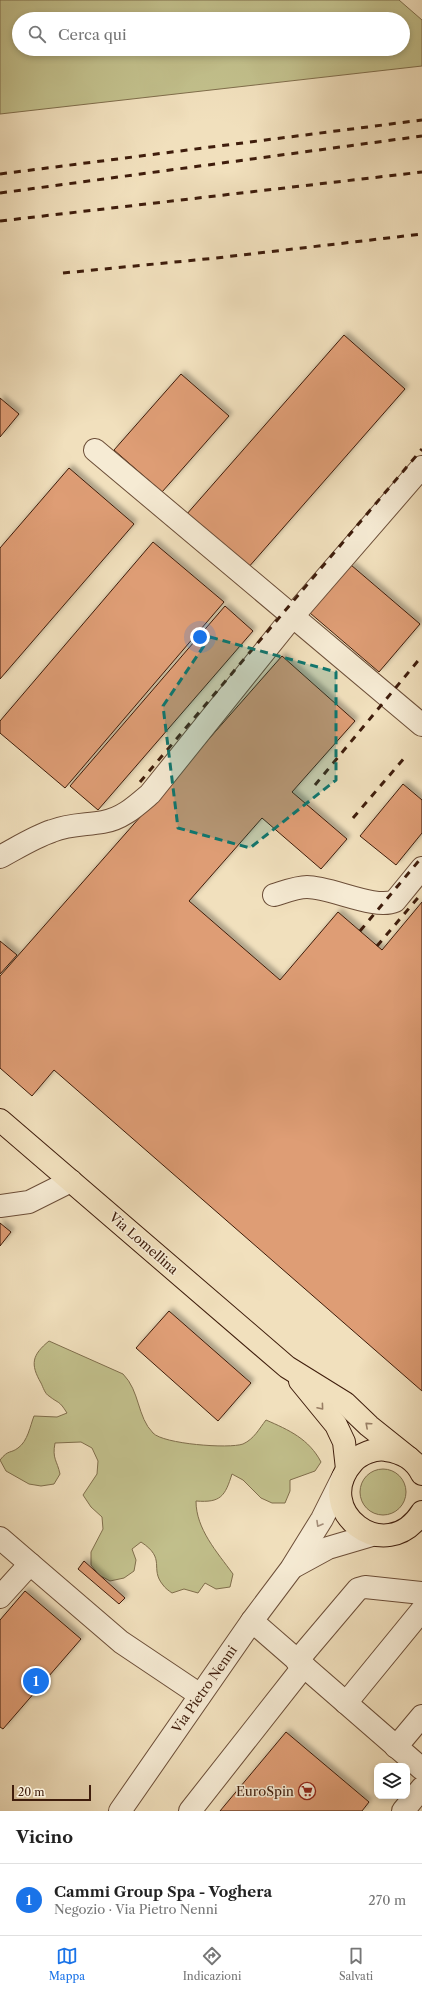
<!DOCTYPE html>
<html lang="it">
<head>
<meta charset="utf-8">
<style>
	:root { --surface:#fff; --page:#f6f6f6; --text:#222; --muted:#767676; --line:#e0e0e0; --accent:#1a73e8 }
	body { margin:0; font-family:"Libre Caslon Text",serif; background:var(--page); color:var(--text) }
	.controls { position:absolute; right:12px; bottom:12px; display:grid; overflow:hidden; border-radius:8px; box-shadow:0 2px 6px #0003 }
	.controls button { width:36px; height:36px; display:grid; place-items:center; padding:0; border:0; border-bottom:1px solid var(--line); background:var(--surface); color:var(--text); font:20px sans-serif }
	.scale { position:absolute; left:12px; bottom:10px; width:79px; box-sizing:border-box; padding-left:4px; border:2px solid #3f1d0c; border-top:0; font-size:11px; line-height:14px; white-space:nowrap; color:#3f1d0c; -webkit-text-stroke:3px #f6ebd4; paint-order:stroke }
	.you { position:absolute; left:200px; top:637px; width:14px; height:14px; margin:-10px; border:3px solid #fff; border-radius:50%; background:#1a73e8; box-shadow:0 0 0 6px #1a73e833 }
	.badge { display:grid; place-items:center; width:26px; height:26px; border-radius:50%; background:var(--accent); color:#fff; font-size:13px; font-weight:700 }
	.pin { position:absolute; translate:-50% -50%; border:2px solid #fff; box-shadow:0 1px 4px #0006 }
	.list { margin:0; padding:0; list-style:none }
	h2 { display:flex; justify-content:space-between; align-items:center; height:52px; margin:0; padding:0 16px; font-size:17px }
	h2 small { font-size:13px; font-weight:400; color:var(--muted) }
	.list li { display:grid; grid-template-columns:26px 1fr auto; gap:12px; align-items:center; box-sizing:border-box; height:72px; padding:0 16px; border-top:1px solid var(--line) }
	.list b { display:block; font-size:15px; white-space:nowrap }
	.list p { margin:0; font-size:13px; white-space:nowrap; color:var(--muted) }
	.list em { font-size:13px; font-style:normal; color:var(--muted) }
	.icon { flex:none; width:22px; height:22px; fill:none; stroke:currentColor; stroke-width:2; stroke-linecap:round; stroke-linejoin:round }
	.map { position:relative; flex:none; width:422px; height:1811px; overflow:hidden }
	.search { position:absolute; background:var(--surface); box-shadow:0 2px 6px #0003; left:12px; right:12px; top:12px; height:44px; display:flex; align-items:center; gap:10px; box-sizing:border-box; padding:0 14px; border-radius:22px; color:var(--muted); font-size:15px }
	.sheet { height:124px; background:var(--surface) }
	nav { display:flex; justify-content:space-around; align-items:center; box-sizing:border-box; height:56px; border-top:1px solid var(--line); background:var(--surface); font-size:11px; color:var(--muted) }
	nav a { display:grid; justify-items:center; gap:2px }
	nav .on { color:var(--accent) }
	.map>svg:first-child { display:block }
	.green { fill:#c2c08c; stroke:#806e4c; fill-rule:evenodd }
	.building { fill:#de9d74; stroke:#3f1d0c; filter:url(#shadow) }
	.lines { fill:none; stroke-linecap:round; stroke-linejoin:round }
	.minor-casing { stroke:#6c4e38; stroke-width:24 }
	.major-casing { stroke:#3f1d0c; stroke-width:24 }
	.minor { stroke:#f6ebd4; stroke-width:22 }
	.major { stroke:#f1e0bd; stroke-width:22 }
	.rail { stroke:#3f1d0c; stroke-width:3; stroke-dasharray:7 7; stroke-linecap:butt }
	.oneway { stroke:#987e64 }
	.oneway2 { stroke:#a48e7a }
	.marked { fill:#0f766e; fill-opacity:0.2; stroke:#0f766e; stroke-width:3; stroke-dasharray:8 5; stroke-linejoin:round }
	.labels { text-anchor:middle; dominant-baseline:central; stroke-width:3; stroke-linejoin:round; paint-order:stroke }
	.street-label { font-size:13px; fill:#3f1d0c; stroke:#f6ebd4 }
	.poi-label { font-size:13px; fill:#3f1d0c; stroke:#f6ebd4; text-anchor:end }
</style>
</head>
<body>
<div class="map">
<svg width="422" height="1811" viewBox="0 0 422 1811">
	<defs>
		<filter id="shadow"><feDropShadow dx="3.5" dy="-3.5" stdDeviation="2" flood-color="#0004"/></filter>
	</defs>
	<rect width="100%" height="100%" fill="#f1e0bd"/>
	<filter id="stains"><feTurbulence type="fractalNoise" baseFrequency=".005" numOctaves="4"/><feColorMatrix values="0 0 0 0 .2 0 0 0 0 .09 0 0 0 0 .02 0 0 0 .5 -.17"/></filter>
	<radialGradient id="worn" r=".72"><stop offset=".6" stop-color="#630" stop-opacity="0"/><stop offset="1" stop-color="#630" stop-opacity=".3"/></radialGradient>
	<g class="green">
		<path d="M0 0H399L422 20V66L0 114ZM19 19H403V49H19Z"/>
		<path d="M49 1341 123 1374C140 1391 137 1417 153 1433 163 1444 229 1449 243 1444 254 1439 259 1429 266 1420 289 1430 309 1439 321 1462L315 1471 290 1480V1491L285 1503H272L261 1498 243 1480 232 1474C225 1496 221 1503 196 1501 196 1529 217 1552 233 1574L230 1587 216 1589 205 1583 198 1593 184 1589 172 1593C169 1591 165 1588 163 1585 149 1568 167 1559 141 1542L132 1549 136 1560 134 1571 124 1578 110 1581 99 1575 91 1565V1552L103 1529 102 1517 91 1507 83 1495 97 1474 98 1461 92 1448 81 1442 55 1443C52 1459 57 1460 60 1474L54 1484 41 1486 29 1484 6 1471 0 1460C9 1449 10 1454 18 1448 28 1441 30 1426 34 1416L57 1417 67 1413C59 1400 59 1404 49 1396 45 1394 43 1387 41 1383 30 1364 32 1355 49 1341Z"/>
		<circle cx="383" cy="1492" r="23"/>
	</g>
	<g class="building">
		<polygon points="344,335 405,389 247,569 186,515"/>
		<polygon points="181,374 229,416 162,492 114,450"/>
		<polygon points="0,398 19,414 0,437"/>
		<polygon points="69,468 134,524 0,679 0,548"/>
		<polygon points="153,542 224,602 65,788 0,733 0,721"/>
		<polygon points="351,565 420,624 379,672 310,613"/>
		<polygon points="225,606 253,631 98,810 70,786"/>
		<polygon points="282,656 355,721 292,792 347,839 321,869 262,818 189,901 280,980 338,912 382,950 422,902 422,1391 54,1070 32,1096 0,1068 0,976"/>
		<polygon points="403,784 422,800 422,833 396,865 360,836"/>
		<polygon points="0,941 17,955 0,974"/>
		<polygon points="0,1223 11,1232 0,1246"/>
		<polygon points="169,1311 251,1383 218,1421 136,1348"/>
		<polygon points="84,1561 125,1598 119,1604 78,1569"/>
		<polygon points="25,1591 81,1639 3,1729 0,1727 0,1620"/>
		<polygon points="286,1732 369,1802 362,1811 220,1811"/>
	</g>
	<g class="lines">
		<g class="minor-casing">
			<g id="minor">
				<polyline points="95,450 422,725"/>
				<path d="M0 857C17 848 34 837 52 831 69 824 86 825 103 822 122 819 136 806 150 794L293 616 422 467"/>
				<path d="M274 895C284 892 297 887 307 887 331 887 375 910 395 901L422 868"/>
				<polyline points="0,1206 29,1202 71,1181"/>
				<polyline points="0,1538 121,1642 200,1695"/>
				<polyline points="295,1566 328,1548 372,1535"/>
				<polyline points="0,1597 30,1564"/>
				<polyline points="252,1621 422,1769"/>
				<polyline points="297,1661 358,1589 365,1587 422,1593"/>
				<polyline points="346,1703 422,1610"/>
				<polyline points="396,1747 422,1716"/>
				<polyline points="120,1811 252,1621 291,1569 322,1519 343,1477"/>
				<polyline points="190,1811 304,1666"/>
				<polyline points="403,1811 422,1788"/>
			</g>
		</g>
		<g class="major-casing">
			<g id="major">
				<polyline points="0,1120 287,1367 345,1403 369,1426 409,1458"/>
				<polyline points="300,1381 336,1425 344,1442 347,1469"/>
				<path d="M422 1474C415 1459 401 1452 386 1450 375 1448 360 1454 353 1462 310 1510 386 1569 422 1512"/>
			</g>
		</g>
		<use href="#minor" class="minor"/>
		<use href="#major" class="major"/>
		<g class="rail">
			<polyline points="0,174 422,120"/>
			<polyline points="0,193 422,136"/>
			<polyline points="0,221 422,172"/>
			<polyline points="63,273 216,258 422,234"/>
			<polyline points="140,782 422,449"/>
			<polyline points="315,785 422,656"/>
			<polyline points="353,818 406,756"/>
			<polyline points="360,931 422,857"/>
			<polyline points="377,946 422,893"/>
		</g>
	</g>
	<defs><path id="oneway-chevron" d="M-2-3.5L2.5 0L-2 3.5" fill="none" stroke-width="1.6" stroke-linecap="round" stroke-linejoin="round"/></defs>
	<g class="oneway">
		<use href="#oneway-chevron" transform="translate(321 1407) rotate(50)"/>
		<use href="#oneway-chevron" transform="translate(368 1425) rotate(-138)"/>
	</g>
	<use class="oneway2" href="#oneway-chevron" transform="translate(319 1524) rotate(120)"/>
	<path class="marked" d="M210 637 336 672V780L250 848 178 828 163 706Z"/>
	<defs>
		<g id="supermarket-ring" transform="scale(0.9)"><circle r="9.5" fill="#f6ebd4" stroke="#8f2418" stroke-width="1.5"/><path d="M-6-5.5h2.5l.6 2H6L4.5 2H-2.5L-4.4-4H-6ZM-1.5 3.2a1.3 1.3 0 1 0 .1 0ZM3 3.2a1.3 1.3 0 1 0 .1 0Z" fill="#8f2418"/></g>
	</defs>
	<g fill-rule="evenodd">
		<use href="#supermarket-ring" x="307" y="1791"/>
	</g>
	<g class="labels">
		<g class="street-label">
			<text transform="translate(144 1243) rotate(41)">Via Lomellina</text>
			<text transform="translate(204 1689) rotate(-55)">Via Pietro Nenni</text>
		</g>
		<g class="poi-label">
			<text x="294" y="1791">EuroSpin</text>
		</g>
	</g>
	<rect width="100%" height="100%" filter="url(#stains)"/>
	<rect width="100%" height="100%" fill="url(#worn)"/>
</svg>
<div class="controls">
<button><svg class="icon" aria-label="layers" viewBox="0 0 24 24"><path d="M12 4l9 5-9 5-9-5zM3 14l9 5 9-5"/></svg></button>
</div>
<div class="scale">20 m</div>
<div class="you"></div>
<div class="pin badge" style="left:36px;top:1681px">1</div>
<div class="search"><svg class="icon" aria-label="search" viewBox="0 0 24 24"><circle cx="10" cy="10" r="6"/><path d="M15 15l6 6"/></svg>Cerca qui</div>
</div>
<section class="sheet">
<h2>Vicino<small></small></h2>
<ul class="list">
<li><span class="badge">1</span><div><b>Cammi Group Spa - Voghera</b><p>Negozio · Via Pietro Nenni</p></div><em>270 m</em></li>
</ul>
</section>
<nav>
<a class="on"><svg class="icon" aria-label="map" viewBox="0 0 24 24"><path d="M3 6l6-2 6 2 6-2v14l-6 2-6-2-6 2zM9 4v14M15 6v14"/></svg>Mappa</a>
<a><svg class="icon" aria-label="directions" viewBox="0 0 24 24"><path d="M12 3l9 9-9 9-9-9zM9 14v-3h6M13 9l2 2-2 2"/></svg>Indicazioni</a>
<a><svg class="icon" aria-label="saved" viewBox="0 0 24 24"><path d="M7 4h10v16l-5-4-5 4z"/></svg>Salvati</a>
</nav>
</body>
</html>
